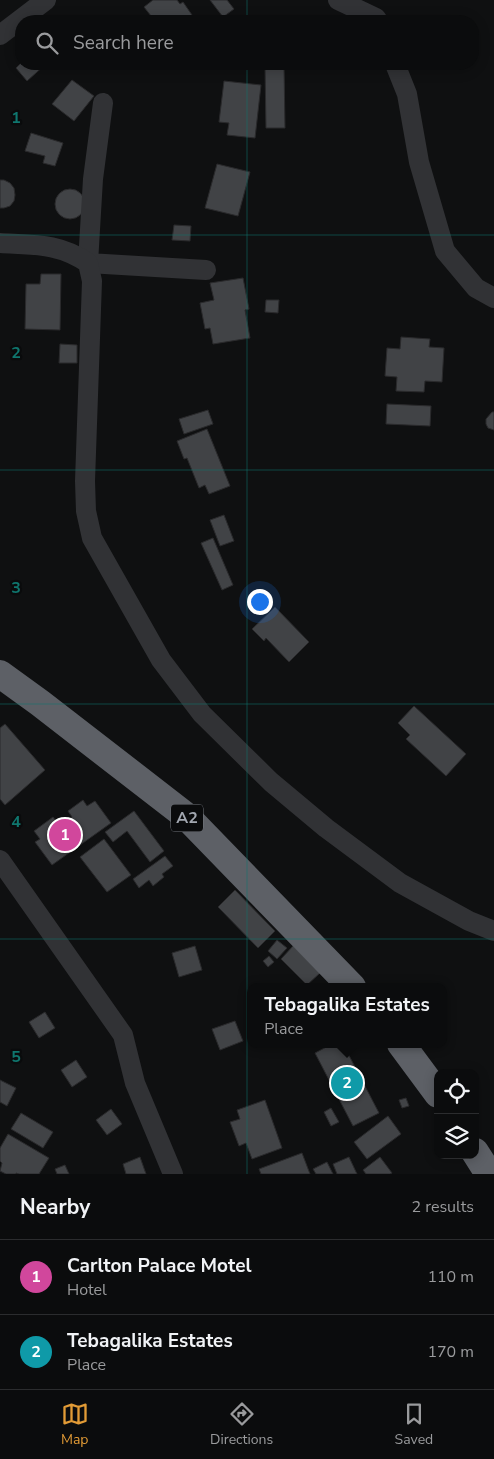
<!DOCTYPE html>
<html lang="en">
<head>
<meta charset="utf-8">
<style>
	:root { --surface:#0b0c0d; --page:#141516; --text:#f1f3f6; --muted:#9a9b9d; --line:#2b2c2e; --accent:#e29b36 }
	body { margin:0; font-family:"Nunito Sans",sans-serif; background:var(--page); color:var(--text) }
	.controls { position:absolute; right:15px; bottom:15px; display:grid; overflow:hidden; border-radius:10px; box-shadow:0 2px 12px #0003 }
	.controls button { width:45px; height:45px; display:grid; place-items:center; padding:0; border:0; border-bottom:1px solid var(--line); background:var(--surface); color:var(--text); font:25px sans-serif }
	.you { position:absolute; left:259px; top:601px; width:18px; height:18px; margin:-12px; border:4px solid #fff; border-radius:50%; background:#1a73e8; box-shadow:0 0 0 8px #1a73e833 }
	.badge { display:grid; place-items:center; width:32px; height:32px; border-radius:50%; background:var(--accent); color:#fff; font-size:16px; font-weight:700 }
	.pin { position:absolute; translate:-50% -50%; border:2px solid #fff; box-shadow:0 1px 5px #0006 }
	.popup { position:absolute; left:247px; top:983px; width:200px; height:65px; box-sizing:border-box; display:grid; place-content:center; border-radius:10px; background:var(--surface); filter:drop-shadow(0 1px 4px #0005); font-size:16px; white-space:nowrap; color:var(--muted) }
	.popup b { font-size:19px; color:var(--text) }
	.popup::after { content:''; position:absolute; left:50%; top:100%; margin-left:-10px; border:10px solid transparent; border-top-color:var(--surface) }
	.list { margin:0; padding:0; list-style:none }
	h2 { display:flex; justify-content:space-between; align-items:center; height:65px; margin:0; padding:0 20px; font-size:21px }
	h2 small { font-size:16px; font-weight:400; color:var(--muted) }
	.list li { display:grid; grid-template-columns:32px 1fr auto; gap:15px; align-items:center; box-sizing:border-box; height:75px; padding:0 20px; border-top:1px solid var(--line) }
	.list b { display:block; font-size:19px; white-space:nowrap }
	.list p { margin:0; font-size:16px; white-space:nowrap; color:var(--muted) }
	.list em { font-size:16px; font-style:normal; color:var(--muted) }
	.icon { flex:none; width:28px; height:28px; fill:none; stroke:currentColor; stroke-width:2; stroke-linecap:round; stroke-linejoin:round }
	.map { position:relative; flex:none; width:494px; height:1174px; overflow:hidden }
	.search { position:absolute; background:var(--surface); box-shadow:0 2px 12px #0003; left:15px; right:15px; top:15px; height:55px; display:flex; align-items:center; gap:12px; box-sizing:border-box; padding:0 18px; border-radius:20px; color:var(--muted); font-size:19px }
	.sheet { height:215px; background:var(--surface) }
	nav { display:flex; justify-content:space-around; align-items:center; box-sizing:border-box; height:70px; border-top:1px solid var(--line); background:var(--surface); font-size:14px; color:var(--muted) }
	nav a { display:grid; justify-items:center; gap:2px }
	nav .on { color:var(--accent) }
	.map>svg:first-child { display:block }
	.building { fill:#414346; stroke:#2a2a2c }
	.lines { fill:none; stroke-linecap:round; stroke-linejoin:round }
	.street { stroke:#313235; stroke-width:20 }
	.highway { stroke:#5d6066; stroke-width:28 }
	.grid { fill:none; stroke:#0f766e; stroke-width:1; stroke-opacity:0.55 }
	.labels { text-anchor:middle; dominant-baseline:central; stroke-width:4.5; stroke-linejoin:round; paint-order:stroke }
	.shield { fill:#0a0b0c; stroke:#74787f; stroke-width:1 }
	.shield-label { font-size:16px; font-weight:bold; fill:#a2a7b0 }
	.grid-label { font-size:16px; text-anchor:middle; font-weight:bold; fill:#0f766e; stroke:#0a0b0c; stroke-width:4.5; stroke-linejoin:round; paint-order:stroke }
</style>
</head>
<body>
<div class="map">
<svg width="494" height="1174" viewBox="0 0 494 1174">
	<rect width="100%" height="100%" fill="#0f1011"/>
	<g class="building">
		<polygon points="153,0 177,0 180,4 183,2 192,15 189,18 192,21 155,21 144,7"/>
		<polygon points="210,0 227,0 234,9 223,17"/>
		<polygon points="21,63 21,64 46,64 27,81 16,68"/>
		<polygon points="265,67 284,67 285,128 266,128"/>
		<polygon points="72,80 94,96 74,121 52,104"/>
		<polygon points="224,81 261,85 255,138 227,135 229,123 219,122"/>
		<polygon points="31,133 63,143 55,166 43,163 45,156 25,151"/>
		<polygon points="217,164 250,172 238,216 205,208"/>
		<polygon points="0,180 4,180 10,183 14,188 15,195 14,201 10,206 4,208 0,208"/>
		<circle cx="70" cy="204" r="15"/>
		<polygon points="174,225 191,226 190,241 172,240"/>
		<polygon points="41,274 61,274 60,330 25,329 26,284 40,284"/>
		<polygon points="243,278 249,309 245,310 250,338 213,344 210,328 205,329 200,303 214,300 210,283"/>
		<polygon points="266,300 279,300 278,313 265,312"/>
		<polygon points="401,337 430,339 429,347 444,348 442,382 425,381 424,392 396,391 397,377 385,376 387,348 400,349"/>
		<polygon points="60,344 77,345 77,363 59,363"/>
		<polygon points="387,404 431,406 430,426 386,424"/>
		<polygon points="208,410 213,424 184,434 179,419"/>
		<polygon points="492,412 494,412 494,430 488,428 486,424 486,419"/>
		<polygon points="207,429 230,486 209,494 205,485 199,488 187,458 184,459 177,441"/>
		<polygon points="224,515 234,541 220,546 210,520"/>
		<polygon points="213,538 233,585 222,590 201,543"/>
		<polygon points="275,607 309,642 289,662 266,638 264,641 252,629"/>
		<polygon points="414,706 466,754 446,776 406,739 410,735 398,723"/>
		<polygon points="5,724 45,770 5,805 0,799 0,728"/>
		<polygon points="83,800 87,806 95,801 111,823 52,865 35,842 40,839 34,831 53,817 60,826 72,817 68,811"/>
		<polygon points="134,811 164,851 150,862 127,831 113,842 105,832"/>
		<polygon points="104,839 131,875 107,892 80,857"/>
		<polygon points="165,856 173,866 162,874 164,877 153,886 149,880 139,888 133,879"/>
		<polygon points="235,890 275,931 258,948 218,907"/>
		<polygon points="277,940 287,948 277,959 268,951"/>
		<polygon points="195,946 202,970 179,977 172,953"/>
		<polygon points="293,946 320,973 307,985 281,959"/>
		<polygon points="269,956 274,962 268,967 263,961"/>
		<polygon points="45,1012 55,1028 39,1038 29,1022"/>
		<polygon points="235,1021 243,1041 220,1050 212,1029"/>
		<polygon points="332,1044 343,1044 379,1113 353,1126 315,1053"/>
		<polygon points="76,1060 87,1077 72,1087 61,1070"/>
		<polygon points="0,1080 16,1088 7,1106 0,1102"/>
		<polygon points="406,1098 409,1106 402,1108 399,1100"/>
		<polygon points="265,1100 282,1148 252,1159 246,1143 239,1146 230,1122 240,1119 237,1110"/>
		<polygon points="331,1108 339,1122 331,1126 324,1112"/>
		<polygon points="111,1109 122,1124 107,1135 96,1120"/>
		<polygon points="21,1113 53,1132 43,1148 11,1129"/>
		<polygon points="388,1116 401,1134 367,1159 354,1142"/>
		<polygon points="8,1134 49,1158 39,1174 19,1174 16,1173 16,1174 6,1174 0,1171 2,1163 0,1161 0,1148"/>
		<polygon points="302,1153 310,1174 261,1174 259,1169"/>
		<polygon points="140,1157 146,1174 126,1174 123,1164"/>
		<polygon points="349,1157 357,1174 337,1174 333,1164"/>
		<polygon points="380,1157 392,1173 390,1174 366,1174 363,1170"/>
		<polygon points="327,1162 333,1174 316,1174 313,1169"/>
		<polygon points="65,1165 69,1174 57,1174 55,1169"/>
	</g>
	<g class="lines">
		<g class="street">
			<polyline points="338,0 376,18 378,21"/>
			<polyline points="0,35 46,0"/>
			<polyline points="395,64 407,94 419,162 445,251 476,288 494,298"/>
			<polyline points="103,103 93,179 88,263 206,270"/>
			<path d="M0 243C34 245 59 243 88 263L92 281 85 481 86 511 92 538 161 660 202 714 271 782 326 828 400 883 469 921 494 931"/>
			<polyline points="0,860 123,1035 135,1083 173,1174"/>
		</g>
		<g class="highway">
			<polyline points="0,674 40,703 186,816 352,987"/>
			<polyline points="401,1044 438,1094"/>
			<polyline points="475,1152 489,1174"/>
		</g>
	</g>
	<path class="grid" d="M247 0V21M247 64V1174M0 235H494M0 470H494M0 704H494M0 939H494"/>
	<g class="labels">
		<rect class="shield" x="171" y="804.5" width="32" height="27" rx="4"/>
		<g class="shield-label">
			<text x="187" y="818">A2</text>
		</g>
	</g>
	<g class="grid-label">
		<text x="16" y="123">1</text>
		<text x="16" y="358">2</text>
		<text x="16" y="593">3</text>
		<text x="16" y="827">4</text>
		<text x="16" y="1062">5</text>
	</g>
</svg>
<div class="controls">
<button><svg class="icon" aria-label="locate" viewBox="0 0 24 24"><circle cx="12" cy="12" r="6"/><path d="M12 2v4M12 18v4M2 12h4M18 12h4"/></svg></button>
<button><svg class="icon" aria-label="layers" viewBox="0 0 24 24"><path d="M12 4l9 5-9 5-9-5zM3 14l9 5 9-5"/></svg></button>
</div>
<div class="you"></div>
<div class="pin badge" style="left:65px;top:835px;background:#d1479c">1</div>
<div class="pin badge" style="left:347px;top:1083px;background:#0f9aa8">2</div>
<div class="popup"><b>Tebagalika Estates</b>Place</div>
<div class="search"><svg class="icon" aria-label="search" viewBox="0 0 24 24"><circle cx="10" cy="10" r="6"/><path d="M15 15l6 6"/></svg>Search here</div>
</div>
<section class="sheet">
<h2>Nearby<small>2 results</small></h2>
<ul class="list">
<li><span class="badge" style="background:#d1479c">1</span><div><b>Carlton Palace Motel</b><p>Hotel</p></div><em>110 m</em></li>
<li><span class="badge" style="background:#0f9aa8">2</span><div><b>Tebagalika Estates</b><p>Place</p></div><em>170 m</em></li>
</ul>
</section>
<nav>
<a class="on"><svg class="icon" aria-label="map" viewBox="0 0 24 24"><path d="M3 6l6-2 6 2 6-2v14l-6 2-6-2-6 2zM9 4v14M15 6v14"/></svg>Map</a>
<a><svg class="icon" aria-label="directions" viewBox="0 0 24 24"><path d="M12 3l9 9-9 9-9-9zM9 14v-3h6M13 9l2 2-2 2"/></svg>Directions</a>
<a><svg class="icon" aria-label="saved" viewBox="0 0 24 24"><path d="M7 4h10v16l-5-4-5 4z"/></svg>Saved</a>
</nav>
</body>
</html>
